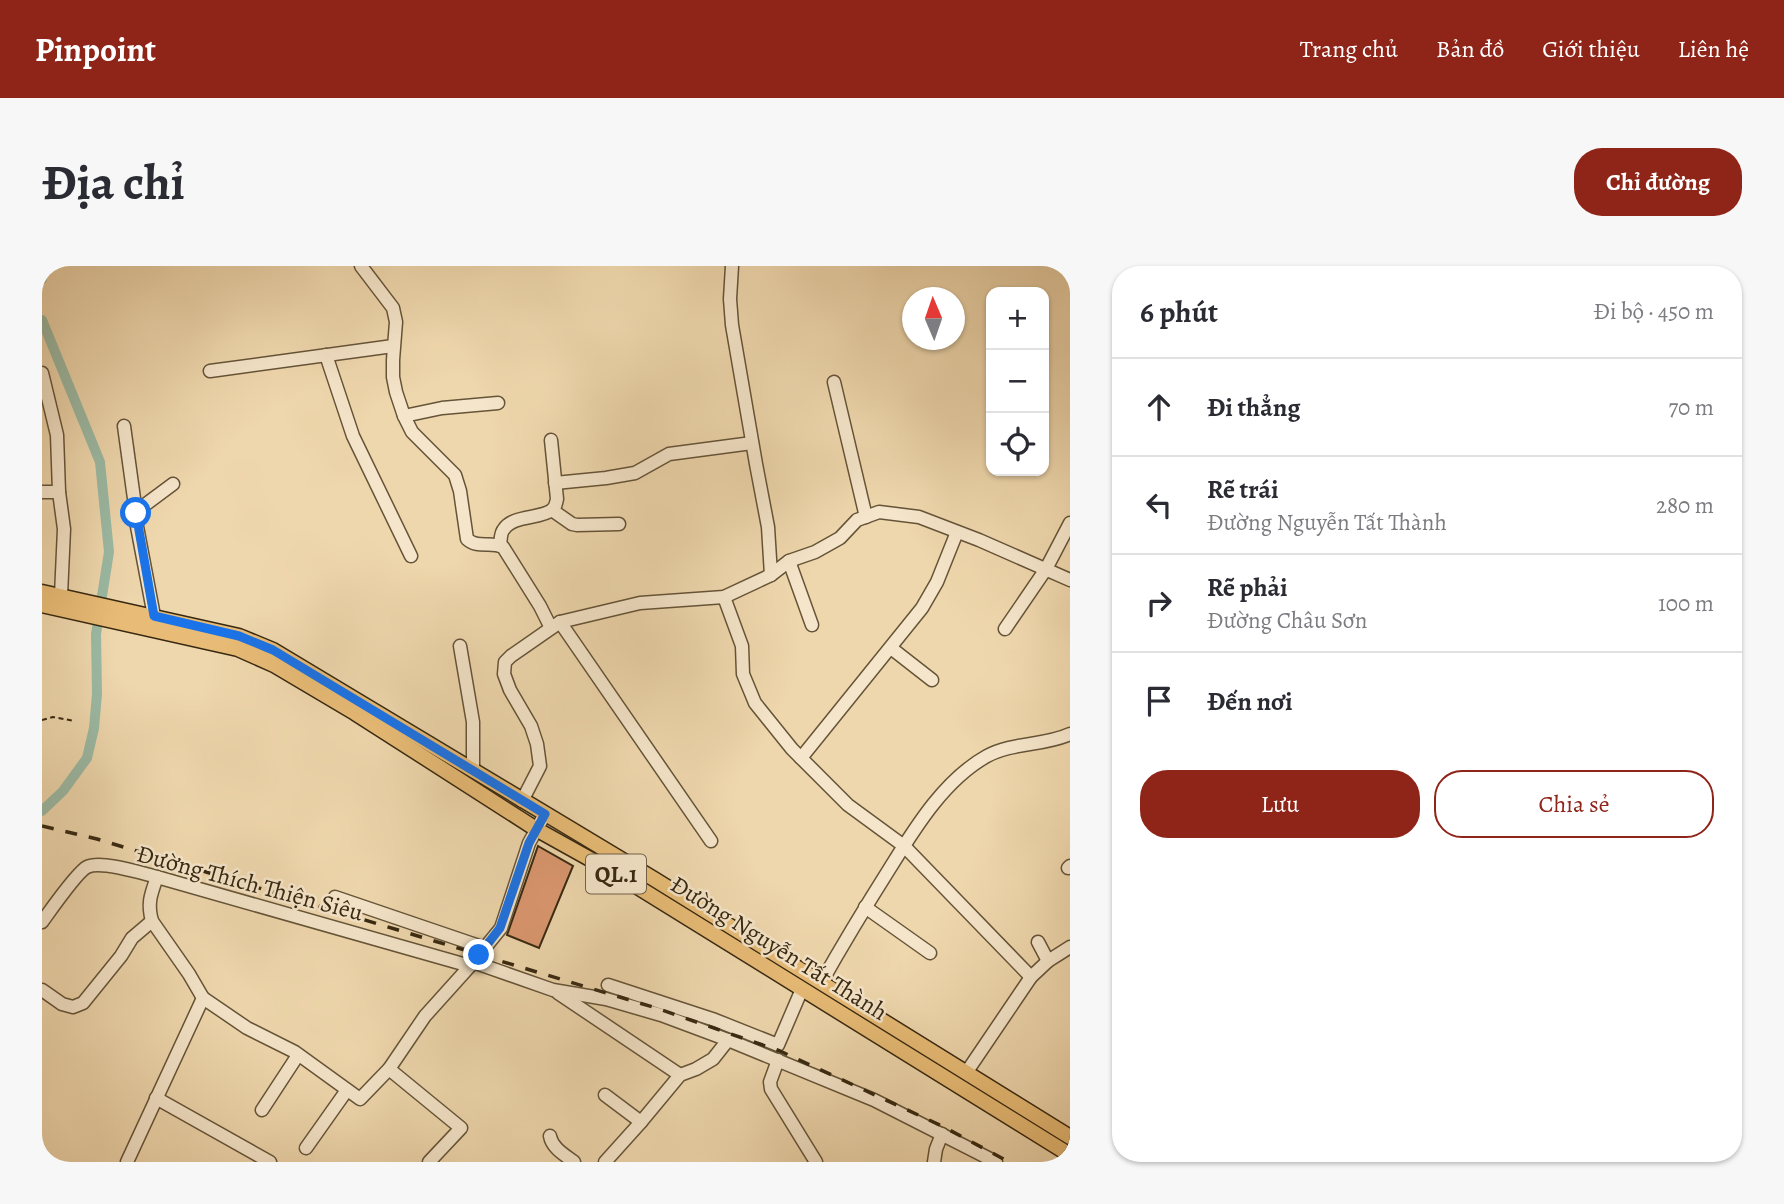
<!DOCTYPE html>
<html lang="vi">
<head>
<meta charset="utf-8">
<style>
	:root { --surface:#fff; --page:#f7f7f7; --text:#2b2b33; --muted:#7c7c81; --line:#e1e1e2; --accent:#8f2418 }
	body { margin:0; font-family:Alegreya,serif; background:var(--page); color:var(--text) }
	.controls { position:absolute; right:21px; top:21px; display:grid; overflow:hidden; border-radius:14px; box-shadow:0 2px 5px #0004 }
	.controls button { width:63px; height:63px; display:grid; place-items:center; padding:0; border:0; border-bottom:2px solid var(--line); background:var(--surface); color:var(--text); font:35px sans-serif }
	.compass { position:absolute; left:860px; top:21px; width:63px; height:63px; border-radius:50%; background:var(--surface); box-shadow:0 2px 5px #0004; rotate:358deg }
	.stop { position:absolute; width:21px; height:21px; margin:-16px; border:5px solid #1a73e8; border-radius:50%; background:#fff }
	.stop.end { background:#1a73e8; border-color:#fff; box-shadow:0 2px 7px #0008 }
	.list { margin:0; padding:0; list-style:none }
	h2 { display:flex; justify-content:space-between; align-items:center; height:91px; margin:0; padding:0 28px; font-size:30px }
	h2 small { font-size:23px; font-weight:400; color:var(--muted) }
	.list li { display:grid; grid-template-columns:46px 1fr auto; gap:21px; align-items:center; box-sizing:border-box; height:98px; padding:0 28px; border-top:2px solid var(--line) }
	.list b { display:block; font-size:26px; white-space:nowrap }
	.list p { margin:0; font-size:23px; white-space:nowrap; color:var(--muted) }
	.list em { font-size:23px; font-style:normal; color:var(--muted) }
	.actions { display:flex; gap:14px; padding:21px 28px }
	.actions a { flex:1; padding:16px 0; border:2px solid var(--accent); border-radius:28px; text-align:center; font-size:24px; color:var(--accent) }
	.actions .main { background:var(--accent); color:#fff }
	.icon { flex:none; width:38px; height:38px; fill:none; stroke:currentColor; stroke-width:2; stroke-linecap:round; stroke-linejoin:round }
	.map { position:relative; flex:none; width:1028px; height:896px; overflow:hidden; border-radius:28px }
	header { display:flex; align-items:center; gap:42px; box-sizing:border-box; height:98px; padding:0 35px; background:var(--accent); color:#fff }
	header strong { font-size:33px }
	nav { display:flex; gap:38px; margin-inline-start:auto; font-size:24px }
	.intro { display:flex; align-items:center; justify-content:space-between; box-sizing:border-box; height:168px; padding:0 42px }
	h1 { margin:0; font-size:49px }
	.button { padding:18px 32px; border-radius:28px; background:var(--accent); color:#fff; font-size:24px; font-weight:700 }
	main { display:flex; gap:42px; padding:0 42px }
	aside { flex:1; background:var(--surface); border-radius:28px; box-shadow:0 2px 5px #0004 }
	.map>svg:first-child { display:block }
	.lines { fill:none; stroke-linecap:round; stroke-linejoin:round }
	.canal { stroke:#9bbaa5; stroke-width:10 }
	.building { fill:#dc9870; stroke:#372811; stroke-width:2 }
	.minor-casing { stroke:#655438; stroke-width:15 }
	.major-casing { stroke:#372811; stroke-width:17 }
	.path { stroke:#372811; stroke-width:2; stroke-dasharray:5 3.5; stroke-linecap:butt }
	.minor { stroke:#f5e5ca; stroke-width:12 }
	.major { stroke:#e8bc76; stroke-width:14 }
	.rail { stroke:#372811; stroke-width:3.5; stroke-dasharray:12 12; stroke-linecap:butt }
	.route { stroke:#1a73e8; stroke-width:9 }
	.labels { text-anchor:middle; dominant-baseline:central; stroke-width:5; stroke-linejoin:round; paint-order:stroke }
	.shield { fill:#f5e5ca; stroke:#706148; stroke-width:2 }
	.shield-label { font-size:23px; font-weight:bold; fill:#372811 }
	.street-label { font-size:24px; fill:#372811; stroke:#f5e5ca }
</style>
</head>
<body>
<header>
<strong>Pinpoint</strong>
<nav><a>Trang chủ</a><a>Bản đồ</a><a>Giới thiệu</a><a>Liên hệ</a></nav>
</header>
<div class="intro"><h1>Địa chỉ</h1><a class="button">Chỉ đường</a></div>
<main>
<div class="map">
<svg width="1028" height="896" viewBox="0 0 1028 896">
	<rect width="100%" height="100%" fill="#efd7ad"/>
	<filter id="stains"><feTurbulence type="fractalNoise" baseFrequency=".00286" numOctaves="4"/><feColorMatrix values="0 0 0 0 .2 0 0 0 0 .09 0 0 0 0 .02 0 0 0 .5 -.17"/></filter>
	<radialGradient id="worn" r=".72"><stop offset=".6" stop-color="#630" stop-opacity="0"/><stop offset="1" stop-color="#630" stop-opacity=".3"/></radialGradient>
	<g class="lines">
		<g class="canal">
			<polyline points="0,13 1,0"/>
			<polyline points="0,54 58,196 67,286 54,368 55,428 52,462 45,492 21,525 0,545"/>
		</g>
	</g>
	<polygon class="building" points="496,580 531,600 497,682 465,669"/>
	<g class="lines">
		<g class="minor-casing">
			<g id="minor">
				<path d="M319 0 351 42 354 56 351 94V111L354 126 362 150 370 166 413 209 418 225 425 273C436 283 449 275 461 281L498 340 509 362"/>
				<polyline points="690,0 688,33 690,59 714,198 726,261 729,309"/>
				<polyline points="284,89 311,170 369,290"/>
				<polyline points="168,105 351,80"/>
				<polyline points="0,107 15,169 17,226 22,263 19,329"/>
				<polyline points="792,116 824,251"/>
				<polyline points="362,150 400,142 456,137"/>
				<polyline points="82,160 94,247"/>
				<polyline points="513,217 564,212 593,207 627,188 710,177"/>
				<polyline points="0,226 17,226"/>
				<polyline points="510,244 530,258 535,259 577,258"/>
				<path d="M458 280C459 274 458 267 462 263 471 249 498 253 510 244 514 241 514 237 515 233L509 174"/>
				<polyline points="747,295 770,359"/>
				<polyline points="682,331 700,380 701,408 713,437 750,483 806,539 862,580 989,711"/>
				<polyline points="112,350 93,250 96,244 131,218"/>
				<polyline points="518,356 669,575"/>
				<polyline points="963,363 1004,303 1028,257"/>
				<polyline points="418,380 431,456 431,505"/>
				<polyline points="849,382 890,414"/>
				<polyline points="759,492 880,342 895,316 915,266"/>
				<polyline points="480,535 498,500 495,478 489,460 468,424 462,408 463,396 469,390 518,356 598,337 682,331 729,309 747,295 773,286 798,272 815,254 837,246 877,251 937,274 1028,314"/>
				<polyline points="1026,602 1028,600"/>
				<path d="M115 611C109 628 105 637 110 655L147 708 161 732"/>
				<polyline points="293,631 443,682"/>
				<polyline points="823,641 888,687"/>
				<path d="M0 656C8 645 35 606 45 601 59 594 99 607 115 611L428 700"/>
				<polyline points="996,676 1006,695"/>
				<polyline points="431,696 511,724 564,733 619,749 686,774 832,834 954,896"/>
				<path d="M779 717C801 678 824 640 848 602 873 562 902 514 945 490 971 476 1002 480 1028 468"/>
				<polyline points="566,719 673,754 736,779 760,723"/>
				<polyline points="0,724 20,738 31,741 41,737 79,690 90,672 110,655"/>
				<polyline points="516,727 638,809"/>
				<polyline points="736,794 728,816 729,823 774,896"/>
				<polyline points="347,803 419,862 387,896"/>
				<polyline points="924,807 989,711 1006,695 1028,681"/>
				<polyline points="563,829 599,856"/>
				<polyline points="114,832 228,896"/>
				<polyline points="220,844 256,789"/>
				<path d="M508 870C510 882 523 889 532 896"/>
				<polyline points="264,882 305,824"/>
				<polyline points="85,896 161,732 205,762 253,786 318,833 347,803 383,750 428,700 459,662 487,577 503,548"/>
				<polyline points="563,896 599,856 638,809 654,803 671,793 686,774"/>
				<polyline points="892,896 894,883 900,868"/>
			</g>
		</g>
		<g class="major-casing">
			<g id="major">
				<polyline points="0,326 197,370 231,384 612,613 1028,871"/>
				<polyline points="0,339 196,383 232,399 313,447 494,563 573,607 1028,889"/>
			</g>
		</g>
		<polyline class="path" points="0,454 11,451 33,455"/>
		<use href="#minor" class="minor"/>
		<use href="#major" class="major"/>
		<polyline class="rail" points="0,560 55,573 614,742 738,785 900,860 967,896"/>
	</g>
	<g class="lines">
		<polyline class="route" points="94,247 112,350 197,370 231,384 503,548 487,577 458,662 437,689"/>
	</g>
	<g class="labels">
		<rect class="shield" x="544" y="588.5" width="60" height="39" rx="5"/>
		<g class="shield-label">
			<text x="574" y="608">QL.1</text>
		</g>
		<g class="street-label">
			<text transform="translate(208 617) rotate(15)">Đường Thích Thiện Siêu</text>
			<text transform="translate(737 682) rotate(32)">Đường Nguyễn Tất Thành</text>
		</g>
	</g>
	<rect width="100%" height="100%" filter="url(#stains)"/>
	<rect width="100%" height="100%" fill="url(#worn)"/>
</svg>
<div class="controls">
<button>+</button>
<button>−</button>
<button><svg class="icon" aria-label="locate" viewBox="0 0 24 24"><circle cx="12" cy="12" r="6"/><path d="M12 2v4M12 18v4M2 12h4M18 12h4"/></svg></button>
</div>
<svg class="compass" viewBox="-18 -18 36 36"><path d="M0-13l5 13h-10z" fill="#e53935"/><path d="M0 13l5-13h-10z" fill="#7c7c81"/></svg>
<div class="stop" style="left:94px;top:247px"></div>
<div class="stop end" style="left:437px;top:689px"></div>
</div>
<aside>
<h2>6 phút<small>Đi bộ · 450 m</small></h2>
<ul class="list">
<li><svg class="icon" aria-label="ahead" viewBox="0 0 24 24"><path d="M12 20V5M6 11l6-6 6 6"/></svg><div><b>Đi thẳng</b></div><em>70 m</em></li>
<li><svg class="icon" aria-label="left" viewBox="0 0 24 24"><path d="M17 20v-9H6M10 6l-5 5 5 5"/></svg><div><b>Rẽ trái</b><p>Đường Nguyễn Tất Thành</p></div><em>280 m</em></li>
<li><svg class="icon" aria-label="right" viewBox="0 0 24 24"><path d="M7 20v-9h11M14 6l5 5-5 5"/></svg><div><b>Rẽ phải</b><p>Đường Châu Sơn</p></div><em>100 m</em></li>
<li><svg class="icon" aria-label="arrive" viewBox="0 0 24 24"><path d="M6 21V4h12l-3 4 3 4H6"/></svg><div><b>Đến nơi</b></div></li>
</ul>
<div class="actions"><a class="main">Lưu</a><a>Chia sẻ</a></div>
</aside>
</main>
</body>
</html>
